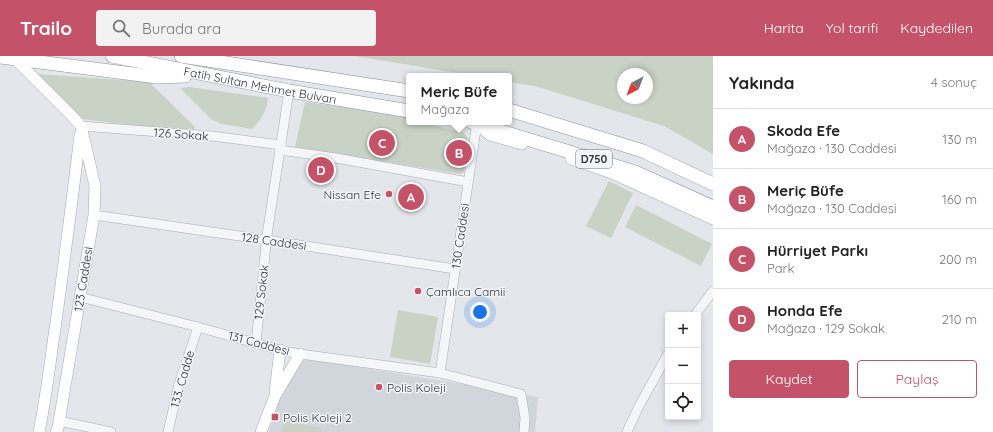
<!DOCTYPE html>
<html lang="tr">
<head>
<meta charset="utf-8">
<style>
	:root { --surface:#fff; --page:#f2f2f2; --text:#222; --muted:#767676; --line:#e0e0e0; --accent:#c45369 }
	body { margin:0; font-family:Quicksand,sans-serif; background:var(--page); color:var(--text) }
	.controls { position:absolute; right:12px; bottom:12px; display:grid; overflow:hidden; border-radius:4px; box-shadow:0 2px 6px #0003 }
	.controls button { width:36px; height:36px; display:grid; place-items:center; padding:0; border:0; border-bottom:1px solid var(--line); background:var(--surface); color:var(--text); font:20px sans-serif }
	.compass { position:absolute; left:617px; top:12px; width:36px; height:36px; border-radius:50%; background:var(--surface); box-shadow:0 2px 6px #0003; rotate:222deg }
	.you { position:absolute; left:480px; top:256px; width:14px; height:14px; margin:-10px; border:3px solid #fff; border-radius:50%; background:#1a73e8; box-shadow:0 0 0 6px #1a73e833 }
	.badge { display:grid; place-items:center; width:26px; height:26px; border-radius:50%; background:var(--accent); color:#fff; font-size:13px; font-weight:700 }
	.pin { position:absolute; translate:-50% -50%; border:2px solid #fff; box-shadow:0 1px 4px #0006 }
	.popup { position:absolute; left:406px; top:17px; width:106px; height:52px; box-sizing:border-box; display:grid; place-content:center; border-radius:4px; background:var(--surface); filter:drop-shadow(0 1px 3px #0005); font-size:13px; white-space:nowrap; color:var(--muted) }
	.popup b { font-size:15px; color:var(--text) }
	.popup::after { content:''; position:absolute; left:50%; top:100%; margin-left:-8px; border:8px solid transparent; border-top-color:var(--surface) }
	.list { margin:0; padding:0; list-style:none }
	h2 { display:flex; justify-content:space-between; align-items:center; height:52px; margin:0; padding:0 16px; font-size:17px }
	h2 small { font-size:13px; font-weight:400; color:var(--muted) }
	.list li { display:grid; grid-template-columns:26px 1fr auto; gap:12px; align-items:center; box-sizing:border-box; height:60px; padding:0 16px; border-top:1px solid var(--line) }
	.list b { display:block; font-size:15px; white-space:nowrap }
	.list p { margin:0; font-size:13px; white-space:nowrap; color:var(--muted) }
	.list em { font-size:13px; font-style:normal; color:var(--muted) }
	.actions { display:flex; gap:8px; padding:12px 16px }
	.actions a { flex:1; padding:9px 0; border:1px solid var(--accent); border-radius:4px; text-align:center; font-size:14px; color:var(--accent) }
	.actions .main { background:var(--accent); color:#fff }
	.icon { flex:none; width:22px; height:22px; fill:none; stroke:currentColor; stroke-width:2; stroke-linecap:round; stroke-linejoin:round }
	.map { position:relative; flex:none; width:713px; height:376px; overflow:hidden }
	header { display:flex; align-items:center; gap:24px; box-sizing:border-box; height:56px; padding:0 20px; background:var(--accent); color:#fff }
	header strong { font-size:19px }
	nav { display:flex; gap:22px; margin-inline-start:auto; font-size:14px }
	.search { width:280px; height:36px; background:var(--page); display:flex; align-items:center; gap:10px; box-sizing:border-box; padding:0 14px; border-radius:4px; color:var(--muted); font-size:15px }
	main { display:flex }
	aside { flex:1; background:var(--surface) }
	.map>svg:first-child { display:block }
	.built { fill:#d1d5dc }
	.green { fill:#c9d3c5; fill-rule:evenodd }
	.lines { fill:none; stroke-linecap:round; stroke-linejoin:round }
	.minor-casing { stroke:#a8adb4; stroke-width:10 }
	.major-casing { stroke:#a3abb5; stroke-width:12 }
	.highway-casing { stroke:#8b949f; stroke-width:14 }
	.minor { stroke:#f5f6f8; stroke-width:9 }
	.major { stroke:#fff; stroke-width:11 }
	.highway { stroke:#fff; stroke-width:13 }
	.poi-dot { fill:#c45369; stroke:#f2f5f7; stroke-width:1.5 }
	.labels { text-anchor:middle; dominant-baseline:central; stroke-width:3; stroke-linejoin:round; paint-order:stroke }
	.shield { fill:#f2f5f7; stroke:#676e78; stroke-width:1 }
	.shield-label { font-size:11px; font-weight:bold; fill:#2c3441 }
	.street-label { font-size:12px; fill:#2c3441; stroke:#f2f5f7 }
	.poi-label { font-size:12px; fill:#2c3441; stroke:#f2f5f7; text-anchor:start }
</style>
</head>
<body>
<header>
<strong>Trailo</strong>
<div class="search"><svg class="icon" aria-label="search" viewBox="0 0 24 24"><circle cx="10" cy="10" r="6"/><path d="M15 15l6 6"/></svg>Burada ara</div>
<nav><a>Harita</a><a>Yol tarifi</a><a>Kaydedilen</a></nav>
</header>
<main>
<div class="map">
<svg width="713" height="376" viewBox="0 0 713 376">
	<rect width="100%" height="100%" fill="#e3e6ea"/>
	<polygon class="built" points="303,302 538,341 535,376 269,376 280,341"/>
	<g class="green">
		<path d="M355 0H713V98L664 70 535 30 509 26V20H475ZM623 18H647V42H623Z"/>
		<polygon points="38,18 149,26 195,71 193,77 82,63"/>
		<path d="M189 31 268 42C267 55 261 64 252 73L222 68 211 63 180 32Z"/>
		<polygon points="305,46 409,60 409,66 424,66 443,72 463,76 468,82 464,116 460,118 295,91"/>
		<polygon points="609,125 633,137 611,182 586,170"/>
		<polygon points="636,149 712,188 701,210 625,171"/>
		<polygon points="398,254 438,261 430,308 390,301"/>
		<polygon points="284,365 321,372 321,376 282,376"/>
	</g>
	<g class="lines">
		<g class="minor-casing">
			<g id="minor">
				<polyline points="81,70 212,80 281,89"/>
				<polyline points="280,94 336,102 468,126"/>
				<polyline points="94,159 267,184 455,213"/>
				<polyline points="80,241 198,271 280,294 300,298 440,317 521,338 525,362 524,376"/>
				<polyline points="695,259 713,235"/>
				<polyline points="256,287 267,179 289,35"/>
				<polyline points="440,317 477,67"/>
				<polyline points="59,365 111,376"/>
				<polyline points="168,376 179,328 198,271"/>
				<polyline points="627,376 639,350 668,298"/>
			</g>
		</g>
		<g class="major-casing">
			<g id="major">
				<polyline points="15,3 71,59 81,70 95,130 94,159 58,372 56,376"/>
				<polyline points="479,69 490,79 522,88"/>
				<polyline points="571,103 612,117 713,163"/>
				<polyline points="275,337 280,294"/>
				<path d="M39 376C47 337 51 298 57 259 65 199 73 139 80 79"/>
				<polyline points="261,376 275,340 300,298"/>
			</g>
		</g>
		<g class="highway-casing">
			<g id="highway">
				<path id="s1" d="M112 0 289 35 409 55"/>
				<polyline points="181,0 409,35"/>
				<polyline points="0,1 157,21 185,20"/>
				<polyline points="509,54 643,95 713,128"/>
				<polyline points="471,66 635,116 713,151"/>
			</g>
		</g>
		<use href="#minor" class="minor"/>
		<use href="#major" class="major"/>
		<use href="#highway" class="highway"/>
	</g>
	<g class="poi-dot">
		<circle cx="389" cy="138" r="4"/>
		<circle cx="418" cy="235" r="4"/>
		<circle cx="379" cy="331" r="4"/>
		<rect x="271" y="357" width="8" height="8" rx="2"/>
	</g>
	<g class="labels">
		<rect class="shield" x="576" y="94" width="36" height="18" rx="3"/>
		<g class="shield-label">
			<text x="594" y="103">D750</text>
		</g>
		<g class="street-label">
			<text stroke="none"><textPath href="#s1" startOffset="151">Fatih Sultan Mehmet Bulvarı</textPath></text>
			<text transform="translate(181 78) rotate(4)">126 Sokak</text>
			<text transform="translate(460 180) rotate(-82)">130 Caddesi</text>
			<text transform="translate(274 185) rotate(8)">128 Caddesi</text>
			<text transform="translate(83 223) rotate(-81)">123 Caddesi</text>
			<text transform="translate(261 236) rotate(-84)">129 Sokak</text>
			<text transform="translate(259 287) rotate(15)">131 Caddesi</text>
			<text transform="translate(182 323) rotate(-74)">133. Cadde</text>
		</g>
		<g class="poi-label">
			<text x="381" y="138" text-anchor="end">Nissan Efe</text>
			<text x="426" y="235">Çamlıca Camii</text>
			<text x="387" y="331">Polis Koleji</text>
			<text x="283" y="361">Polis Koleji 2</text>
		</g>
	</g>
</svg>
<div class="controls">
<button>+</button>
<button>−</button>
<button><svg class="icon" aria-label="locate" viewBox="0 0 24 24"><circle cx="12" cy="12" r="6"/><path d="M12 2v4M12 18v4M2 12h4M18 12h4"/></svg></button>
</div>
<svg class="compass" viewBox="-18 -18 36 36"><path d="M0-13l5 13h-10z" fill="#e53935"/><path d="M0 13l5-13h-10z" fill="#767676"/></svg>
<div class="you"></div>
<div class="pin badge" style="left:411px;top:141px">A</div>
<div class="pin badge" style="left:459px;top:97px">B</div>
<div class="popup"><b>Meriç Büfe</b>Mağaza</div>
<div class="pin badge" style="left:382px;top:87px">C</div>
<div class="pin badge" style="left:321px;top:114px">D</div>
</div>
<aside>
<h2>Yakında<small>4 sonuç</small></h2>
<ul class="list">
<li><span class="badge">A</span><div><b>Skoda Efe</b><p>Mağaza · 130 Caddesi</p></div><em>130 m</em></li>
<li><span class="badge">B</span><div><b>Meriç Büfe</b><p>Mağaza · 130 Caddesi</p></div><em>160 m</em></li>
<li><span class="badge">C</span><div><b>Hürriyet Parkı</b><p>Park</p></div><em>200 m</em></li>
<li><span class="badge">D</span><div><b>Honda Efe</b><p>Mağaza · 129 Sokak</p></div><em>210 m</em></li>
</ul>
<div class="actions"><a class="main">Kaydet</a><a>Paylaş</a></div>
</aside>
</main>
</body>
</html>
